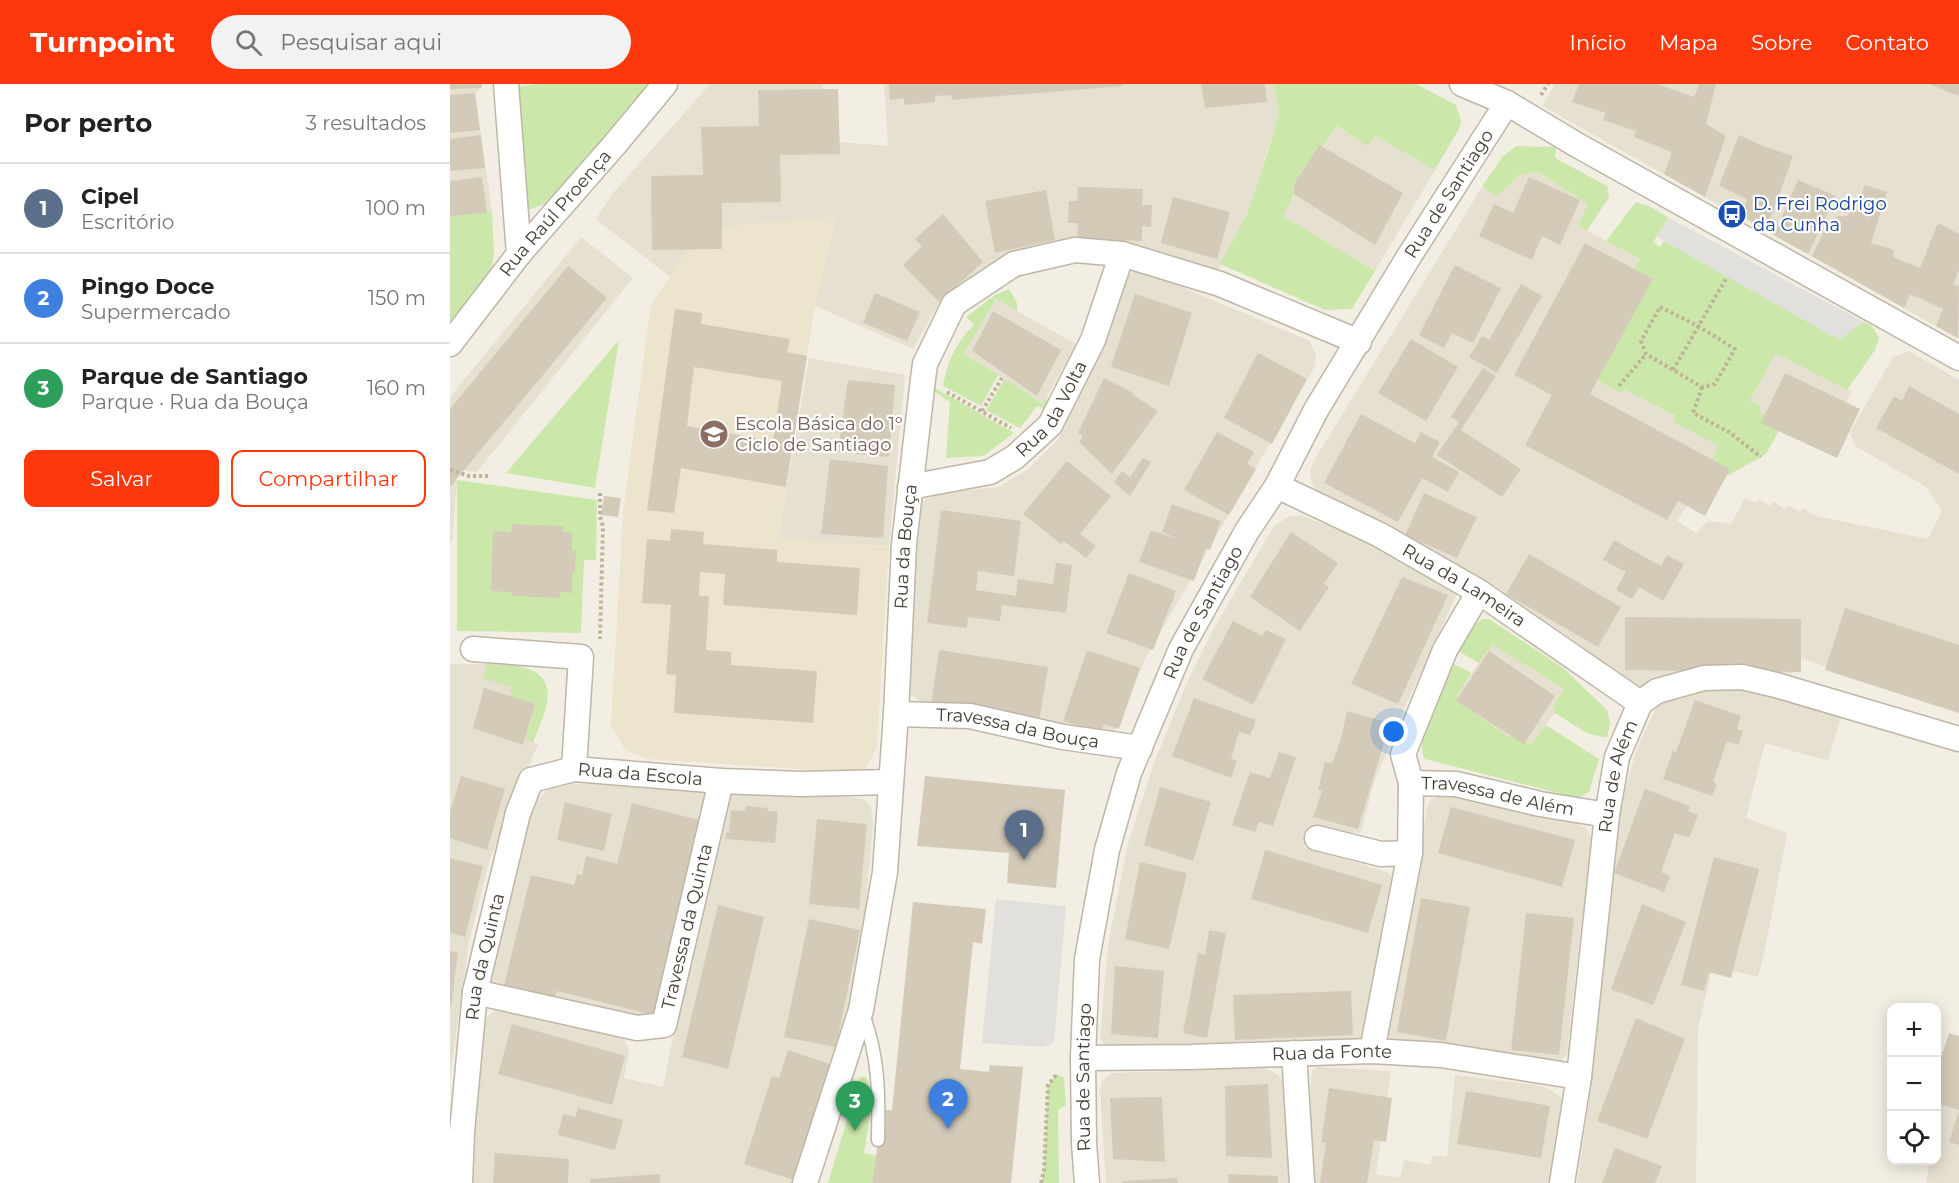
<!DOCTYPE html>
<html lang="pt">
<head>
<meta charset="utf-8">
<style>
	:root { --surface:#fff; --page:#f2f2f2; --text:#222; --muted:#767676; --line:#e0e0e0; --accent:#ff370d }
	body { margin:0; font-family:Montserrat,sans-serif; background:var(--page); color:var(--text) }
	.controls { position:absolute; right:18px; bottom:18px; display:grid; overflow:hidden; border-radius:12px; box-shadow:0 3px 15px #0003 }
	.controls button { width:54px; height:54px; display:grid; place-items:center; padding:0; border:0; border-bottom:2px solid var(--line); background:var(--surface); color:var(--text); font:30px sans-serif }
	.you { position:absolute; left:944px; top:648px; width:21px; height:21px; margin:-15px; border:4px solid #fff; border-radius:50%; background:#1a73e8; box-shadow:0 0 0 9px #1a73e833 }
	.badge { display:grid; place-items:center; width:39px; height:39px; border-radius:50%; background:var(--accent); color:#fff; font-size:20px; font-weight:700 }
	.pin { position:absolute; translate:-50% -50px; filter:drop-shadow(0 2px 3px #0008) }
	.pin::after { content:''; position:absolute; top:32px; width:21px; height:18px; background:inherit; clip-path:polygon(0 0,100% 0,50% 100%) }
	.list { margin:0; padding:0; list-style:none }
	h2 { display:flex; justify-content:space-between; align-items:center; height:78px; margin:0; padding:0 24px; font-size:26px }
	h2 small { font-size:20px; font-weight:400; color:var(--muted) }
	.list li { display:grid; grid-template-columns:39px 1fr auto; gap:18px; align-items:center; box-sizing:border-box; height:90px; padding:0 24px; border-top:2px solid var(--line) }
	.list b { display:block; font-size:22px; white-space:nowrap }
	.list p { margin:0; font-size:20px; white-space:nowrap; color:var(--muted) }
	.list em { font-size:20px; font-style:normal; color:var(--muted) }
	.actions { display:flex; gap:12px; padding:18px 24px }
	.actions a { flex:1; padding:14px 0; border:2px solid var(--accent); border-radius:12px; text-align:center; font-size:21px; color:var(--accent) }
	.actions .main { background:var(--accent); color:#fff }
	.icon { flex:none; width:33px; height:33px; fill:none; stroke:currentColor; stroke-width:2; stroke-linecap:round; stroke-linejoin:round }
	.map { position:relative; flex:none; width:1509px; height:1099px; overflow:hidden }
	header { display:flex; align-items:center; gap:36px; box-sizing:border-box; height:84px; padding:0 30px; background:var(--accent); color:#fff }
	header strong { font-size:28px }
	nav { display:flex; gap:33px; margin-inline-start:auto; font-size:21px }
	.search { width:420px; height:54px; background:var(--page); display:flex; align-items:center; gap:15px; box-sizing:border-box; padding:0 21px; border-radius:33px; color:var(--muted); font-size:22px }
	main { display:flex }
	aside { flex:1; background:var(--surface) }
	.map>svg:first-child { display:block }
	.residential { fill:#e6e0d1 }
	.education { fill:#ece4cc }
	.green { fill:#cbe8aa }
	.parking { fill:#e2e0dc }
	.building { fill:#d4cab8; fill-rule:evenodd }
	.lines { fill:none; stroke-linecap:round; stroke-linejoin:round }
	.service-casing { stroke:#beb6a6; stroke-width:15 }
	.minor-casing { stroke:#beb6a6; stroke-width:27 }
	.path { stroke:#c0b297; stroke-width:4; stroke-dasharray:3 3; stroke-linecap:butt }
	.service { stroke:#fff; stroke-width:12 }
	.minor { stroke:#fff; stroke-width:24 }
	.labels { text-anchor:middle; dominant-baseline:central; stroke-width:4.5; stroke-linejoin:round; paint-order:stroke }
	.street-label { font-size:18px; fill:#443e33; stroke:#fff }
	.transit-label { font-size:18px; fill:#164399; stroke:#fff; text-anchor:start }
	.education-label { font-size:18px; fill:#785e54; stroke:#fff; text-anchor:start }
</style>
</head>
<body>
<header>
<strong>Turnpoint</strong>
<div class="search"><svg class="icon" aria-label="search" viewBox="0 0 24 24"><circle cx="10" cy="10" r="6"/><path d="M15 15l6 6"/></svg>Pesquisar aqui</div>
<nav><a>Início</a><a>Mapa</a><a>Sobre</a><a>Contato</a></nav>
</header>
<main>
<aside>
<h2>Por perto<small>3 resultados</small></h2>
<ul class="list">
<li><span class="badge" style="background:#5c6f8a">1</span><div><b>Cipel</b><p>Escritório</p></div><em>100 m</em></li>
<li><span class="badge" style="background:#3f7fe0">2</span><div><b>Pingo Doce</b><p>Supermercado</p></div><em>150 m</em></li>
<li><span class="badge" style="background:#2e9e5b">3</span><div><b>Parque de Santiago</b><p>Parque · Rua da Bouça</p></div><em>160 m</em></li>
</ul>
<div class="actions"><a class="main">Salvar</a><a>Compartilhar</a></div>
</aside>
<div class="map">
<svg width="1509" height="1099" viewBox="0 0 1509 1099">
	<rect width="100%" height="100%" fill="#f2eee3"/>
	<g class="residential">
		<polygon points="0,0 31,4 25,9 42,128 0,132"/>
		<polygon points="260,0 372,0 377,57 438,62 434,0 824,0 829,29 798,128 768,186 693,164 545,178 510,200 487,222 463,265 365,222 386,132 266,159 237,168 220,193 146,135 163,109"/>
		<polygon points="1105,0 1509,0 1509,255 1092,22"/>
		<polygon points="886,42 917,61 925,52 985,86 925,187 832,132 844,110 844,100 869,61 873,63"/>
		<polygon points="1088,88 1139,120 1128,142 1190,175 1130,285 1170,308 1173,304 1225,333 1223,338 1269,361 1255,395 1227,437 1246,449 1258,437 1281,440 1295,414 1306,419 1309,415 1319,422 1323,418 1335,425 1338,421 1350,428 1353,424 1366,432 1478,455 1492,427 1476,403 1405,362 1400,348 1443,273 1459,267 1509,296 1509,625 1350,574 1340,595 1183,604 1123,556 1042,501 942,445 867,408 862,399 860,388 863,378 1032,103 1047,112 1070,91"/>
		<polygon points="131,153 183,194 27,388 2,385 0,383 0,313"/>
		<polygon points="691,186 860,257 866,272 865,282 696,573 665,647 656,652 527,623 471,618 461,611 457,601 468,424 475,415 494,409 549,403 577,386 608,356 634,296 672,197 681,189"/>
		<polygon points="546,215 626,260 593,320 514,269"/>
		<polygon points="1326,268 1402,308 1373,354 1358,355 1308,328 1300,316"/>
		<polygon points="359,274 455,291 439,462 328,455"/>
		<polygon points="0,395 7,396 2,458 0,458"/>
		<polygon points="840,432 854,432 905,453 991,497 1008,508 953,627 923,702 911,748 893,752 859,744 854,763 937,788 944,794 913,954 905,959 657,965 650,954 658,861 678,760 704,679 739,594 764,544 824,442"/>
		<polygon points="1042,559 1114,605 1102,622 1107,626 1081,660 1063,650 1060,654 1019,626 1022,623 1007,611"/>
		<polygon points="0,580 37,580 34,594 63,603 85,620 75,655 88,660 39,778 19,858 0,994"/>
		<polygon points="1287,600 1392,630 1378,677 1315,659 1296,734 1337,749 1316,861 1308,893 1263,882 1248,944 1246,1099 1127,1099 1137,1032 1164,769 1172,718 1187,664 1206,624 1233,605"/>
		<polygon points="115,699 258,705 210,922 202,931 194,933 50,904 43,900 41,892 42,880 80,730 87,717 98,705"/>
		<polygon points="282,707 396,713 413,715 421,722 423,742 413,851 400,923 386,972 342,1099 23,1099 22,1054 32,936 50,923 172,949 179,967 174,994 213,1003 268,725"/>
		<polygon points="1000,707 1125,738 1136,744 1142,755 1143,766 1131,842 1117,971 1109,979 941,958 936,942 978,720 984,713 990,709"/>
		<polygon points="1509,954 1509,1099 1476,1099 1480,1077 1486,1076 1487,1009"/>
		<polygon points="868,983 941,987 926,1091 950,1093 954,1076 980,1081 983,1071 997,1073 1005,991 1087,1001 1097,1004 1112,1014 1115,1026 1103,1099 861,1099 860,1011 862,987"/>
		<polygon points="815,984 827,990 832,996 840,1099 656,1099 650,1005 653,996 661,989"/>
	</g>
	<polygon class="education" points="386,132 365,222 328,454 439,462 427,663 416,684 396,688 197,675 175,666 161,641 173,428 201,220 237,168 266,159 266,143"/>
	<g class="green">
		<polygon points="88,0 202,0 111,114 75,127 66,3"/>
		<polygon points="824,0 966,0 1006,21 1011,37 1010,43 985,86 925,52 917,62 887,42 872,63 869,61 844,100 844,110 833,132 925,187 902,225 875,226 770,180 798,128 818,67 829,29"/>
		<polygon points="1066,62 1106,63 1105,74 1157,102 1159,113 1137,147 1128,142 1138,120 1088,88 1070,91 1047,112 1032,103 1052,73"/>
		<polygon points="1186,118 1201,123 1219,134 1203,158 1210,163 1214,157 1389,255 1414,238 1422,242 1429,254 1425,266 1397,306 1326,269 1300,316 1311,322 1309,328 1332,341 1316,370 1266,398 1255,395 1268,361 1223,338 1225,332 1174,305 1170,309 1129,285 1190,175 1156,157"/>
		<polygon points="42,128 44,169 41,189 0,241 0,132"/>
		<path d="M559 205 567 219V227L546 215 514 269 548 291 531 322 493 302C497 279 506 258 524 241L516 233 545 211Z"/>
		<polygon points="169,256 145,404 56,389"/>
		<polygon points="555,295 593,320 596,314 598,316 596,325 587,322 570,344 536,326"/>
		<polygon points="485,304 564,349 533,372 496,374 500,318 485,308"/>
		<polygon points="7,396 147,416 146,476 134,476 131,549 7,547"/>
		<polygon points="1032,535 1039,535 1112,583 1157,626 1160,639 1157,654 1137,649 1105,629 1106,626 1102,623 1114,605 1042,560 1029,579 1008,567 1020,545"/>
		<path d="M37 580C51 581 67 580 79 585 113 598 92 635 83 658L75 655 85 620 59 613 62 603 33 594Z"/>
		<path d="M1004 580 1021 589 1007 612 1023 623 1020 626 1060 654 1063 650 1081 660 1096 641 1149 675 1139 708 1128 714 975 675C962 658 994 599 1004 580Z"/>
		<polygon points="607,990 614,994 616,1021 608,1026 609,1099 591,1099 594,1086 598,1001"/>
		<path d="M410 993H416C427 1014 417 1047 414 1069L426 1072 422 1099H378Z"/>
	</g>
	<g class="parking">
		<polygon points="1219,134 1414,238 1389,256 1214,157 1206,152"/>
		<polygon points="546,815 616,822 604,958 600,961 591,963 532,959"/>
	</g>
	<g class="building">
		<polygon points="0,0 32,0 31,4 0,5"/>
		<polygon points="439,0 672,0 672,2 502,16 501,11 485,12 485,18 454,21 454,14 440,16"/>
		<polygon points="751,0 815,0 817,18 755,24"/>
		<polygon points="1129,0 1207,0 1244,13 1249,0 1266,0 1256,40 1276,52 1255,113 1214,90 1222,68 1184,53 1186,47 1153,36 1156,29 1122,18"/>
		<polygon points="1479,0 1509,0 1509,12"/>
		<polygon points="388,5 390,70 330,71 331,118 272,119 272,165 202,166 201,92 253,91 251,43 309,42 308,6"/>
		<polygon points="25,9 30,46 0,49 0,11"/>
		<polygon points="31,51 35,84 0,87 0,55"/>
		<polygon points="1289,51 1315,63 1343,72 1316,147 1292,131 1297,115 1269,102"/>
		<polygon points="869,61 953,109 925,161 844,110 844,100"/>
		<polygon points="32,93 37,129 0,132 0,97"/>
		<polygon points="1079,93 1130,116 1110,161 1092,152 1082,176 1029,152 1044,120 1063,129"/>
		<polygon points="1348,96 1386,112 1358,170 1324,151"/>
		<polygon points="1415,101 1437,108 1421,159 1444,166 1443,173 1470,184 1488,139 1509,150 1509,186 1503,201 1509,202 1508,254 1486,242 1493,225 1460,210 1454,224 1362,172 1374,147 1387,132 1398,132 1400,125 1405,127"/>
		<polygon points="628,103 693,105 692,121 702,121 701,143 692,142 692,157 627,155 628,139 618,139 619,117 627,117"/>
		<polygon points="596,106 605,156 545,169 535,117"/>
		<polygon points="723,113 780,128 767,175 711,159"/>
		<polygon points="493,130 533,178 489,218 453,181 472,162 465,155"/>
		<polygon points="1135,159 1203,195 1140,310 1280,385 1255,432 1228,417 1217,436 1075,361 1102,311 1064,291"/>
		<polygon points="1005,181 1051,204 1023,259 1002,249 994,264 969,251"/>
		<polygon points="118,182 157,214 0,403 0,325"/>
		<polygon points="1071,200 1092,212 1047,289 1019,273 1032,252 1039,256"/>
		<polygon points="425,209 470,228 457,257 413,239"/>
		<polygon points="685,210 742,229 719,302 661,283"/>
		<path d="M225 225 252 229 251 240 340 255 337 268 357 272 336 403 231 384 224 429 197 426ZM244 283 332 297 323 357 237 342Z"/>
		<polygon points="543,227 611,266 587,312 522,267"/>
		<polygon points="961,255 1008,283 976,337 928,309"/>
		<polygon points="808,269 857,295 822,360 774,334"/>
		<polygon points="1033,284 1046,292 1011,346 1071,385 1052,413 987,371 1009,338 1001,333"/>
		<polygon points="1335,289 1410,325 1387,374 1311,339"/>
		<polygon points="654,294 683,309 683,311 708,327 662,390 629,358 633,352 628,349"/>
		<polygon points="398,296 445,301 439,373 388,368"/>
		<polygon points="1459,302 1509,330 1509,390 1426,344 1444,312 1452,317"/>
		<polygon points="911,330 965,359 971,348 990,358 982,373 1009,388 998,408 972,394 948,438 874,399"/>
		<polygon points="767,348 804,368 797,380 806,385 779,431 734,406"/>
		<polygon points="693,374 701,378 680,412 664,398 672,387 680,393"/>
		<polygon points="380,375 438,382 433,454 371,450"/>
		<polygon points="617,377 661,412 630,450 646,462 636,474 614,457 611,460 573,430"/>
		<polygon points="974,409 1027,433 1007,474 955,451"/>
		<polygon points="154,412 171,414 168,433 151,431"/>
		<polygon points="722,420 771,437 760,466 756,464 744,497 689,478 701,446 730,456 712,448"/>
		<polygon points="491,426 571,437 564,492 528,487 526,506 566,512 568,495 603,500 606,479 622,481 616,529 552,521 550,537 518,533 517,544 477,539"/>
		<polygon points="62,440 113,442 113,448 122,448 122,467 126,467 125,489 122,489 122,509 110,508 110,514 62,512 62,508 41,507 43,447 61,448"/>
		<polygon points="221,445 254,448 253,460 327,466 327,478 410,484 407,531 273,521 275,490 250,488 249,512 259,512 256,566 281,568 281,581 367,587 363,639 224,629 226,591 216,590 221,521 192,519 197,455 220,457"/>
		<polygon points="841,448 888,479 874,500 879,503 850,547 800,513"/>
		<polygon points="1164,456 1211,482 1217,471 1234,480 1213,517 1189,503 1182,515 1166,506 1176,488 1153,476"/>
		<polygon points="1079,470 1171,523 1148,563 1056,510"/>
		<polygon points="679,489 726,507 703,566 656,549"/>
		<polygon points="952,493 998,511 948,620 901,600"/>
		<polygon points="1395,524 1509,561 1509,629 1375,586"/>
		<polygon points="1175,533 1351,535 1351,588 1175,586"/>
		<polygon points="783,537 812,552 816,546 836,555 803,621 752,595"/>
		<polygon points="489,566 598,583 589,637 481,621"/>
		<polygon points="637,566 690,584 669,645 654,640 650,649 613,637"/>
		<polygon points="1039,567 1105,612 1074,660 1006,617"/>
		<polygon points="34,604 85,620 73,661 23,644"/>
		<polygon points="744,614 806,636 800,651 789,648 781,675 787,677 781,694 722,672"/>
		<polygon points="1245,616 1291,632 1287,645 1293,647 1288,661 1277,657 1263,698 1267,700 1262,712 1213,695 1223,667 1226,668"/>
		<polygon points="897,627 940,639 908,745 863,733 872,707 868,706 875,678 882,679 891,655"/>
		<polygon points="829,668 846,673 823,742 809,738 805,748 782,741 800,688 820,694"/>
		<polygon points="11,692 55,705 37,766 0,754 0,728"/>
		<polygon points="475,692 615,706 606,804 557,799 559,769 467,762"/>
		<polygon points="710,703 761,718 743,777 694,761"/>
		<polygon points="1195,705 1240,722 1238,727 1248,731 1239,754 1225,749 1211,788 1220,792 1214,808 1164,789"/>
		<polygon points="115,718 162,730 154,767 107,756"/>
		<polygon points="182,719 249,736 203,931 107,907 105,914 54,901 81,791 124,801 127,790 132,791 136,772 167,780"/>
		<polygon points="296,722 318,724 317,727 328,728 325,759 275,755 276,748 279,749 281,726 295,727"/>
		<polygon points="1001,723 1125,756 1112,803 988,769"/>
		<polygon points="367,735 417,740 409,825 359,820"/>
		<polygon points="815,766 932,801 918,849 801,815"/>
		<polygon points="1264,773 1309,785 1281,894 1259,888 1254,907 1231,901"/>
		<polygon points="0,774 33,782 15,853 0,849"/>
		<polygon points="690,778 737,789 719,865 675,855"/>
		<polygon points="971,814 1020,823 996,957 947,948"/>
		<polygon points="463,818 536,825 532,860 523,858 510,985 539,988 540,981 573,983 561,1099 422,1099 433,1026 442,1026"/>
		<polygon points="1192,820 1236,838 1203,921 1161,905"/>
		<polygon points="268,821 314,833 278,985 232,973"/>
		<polygon points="1076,829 1124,834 1109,971 1061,966"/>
		<polygon points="359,835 410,846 386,963 334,953"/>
		<polygon points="759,846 776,849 757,954 733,949 748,869 755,871"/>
		<polygon points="0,867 8,868 1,923 0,923"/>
		<polygon points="665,882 714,887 708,954 661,950"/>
		<polygon points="901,907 903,951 785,956 783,911"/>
		<polygon points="1186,934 1235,955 1197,1055 1147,1037"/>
		<polygon points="62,940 175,972 162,1021 48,990"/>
		<polygon points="1499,949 1509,952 1509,1026 1486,1019 1486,1006 1491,992 1486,990"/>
		<polygon points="338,966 380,980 344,1096 294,1080 322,992 329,994"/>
		<polygon points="818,1000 822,1074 776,1072 775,1002"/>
		<polygon points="879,1004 942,1014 936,1058 924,1056 917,1099 870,1099 876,1059 871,1058"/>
		<polygon points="1016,1007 1100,1022 1091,1074 1007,1060"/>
		<polygon points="712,1013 715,1078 663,1075 660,1014"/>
		<polygon points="128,1024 173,1036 165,1066 108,1051 113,1030 125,1033"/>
		<polygon points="1509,1026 1509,1061 1499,1058"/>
		<polygon points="1165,1064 1212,1082 1205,1099 1152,1099"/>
		<polygon points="45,1069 119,1075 118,1099 43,1099"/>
		<polygon points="210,1090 210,1099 140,1099 140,1095"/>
		<polygon points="778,1090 828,1092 828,1099 779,1099"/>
		<polygon points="727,1094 728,1099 673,1099 673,1097"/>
	</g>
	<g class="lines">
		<g class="service-casing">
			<path id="service" d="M413 930C429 973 429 1010 428 1056"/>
		</g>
		<g class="minor-casing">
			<g id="minor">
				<polyline points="56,0 69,170"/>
				<polyline points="1012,0 1057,19 1127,61 1509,274"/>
				<path id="s1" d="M0 260 69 170 166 59 215 0"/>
				<path id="s2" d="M827 402 930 451 1029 508 1190 619"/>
				<path id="s3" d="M460 403 540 388 565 373 600 341 643 256 672 170"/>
				<polyline points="23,565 131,573 124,685"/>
				<path id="s4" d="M446 630 520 632 613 653 690 664"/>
				<path id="s5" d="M961 699 1006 700 1090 720 1157 731"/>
				<polyline points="867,754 931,770 960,769"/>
				<path id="s6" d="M25 908 187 944 214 941 271 697"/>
				<polyline points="922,967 960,769 961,699 953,670 995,566 1029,508"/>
				<polyline points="844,969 852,1099"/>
				<path id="s7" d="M633 974 741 973 922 967 991 971 1129 993"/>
				<path id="s8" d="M10 1099 12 1048 25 908 68 729 81 696 124 685 271 697 350 700 441 698"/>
				<path id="s9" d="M355 1099 411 926 435 788 446 630 454 460 473 295 475 280 504 220 564 180 625 166 672 170 770 200 909 258"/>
				<path id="s10" d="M637 1099 634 1059 633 974 637 875 657 766 679 689 731 565 797 447 827 402 866 326 958 174 1057 19"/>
				<path id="s11" d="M1112 1099 1129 993 1157 731 1167 673 1190 619 1207 607 1254 594 1292 593 1326 601 1509 655"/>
			</g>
		</g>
		<g class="path">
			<polyline points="1091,11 1098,0"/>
			<polygon points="1210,223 1248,242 1285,265 1265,300 1252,303 1196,270 1191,257"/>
			<polyline points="1223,286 1277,193"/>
			<polyline points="1169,302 1196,270"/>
			<polyline points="1252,303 1243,329 1279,348 1311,373"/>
			<polyline points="497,308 561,344"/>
			<polyline points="532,327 552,294"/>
			<polyline points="0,386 19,392 40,392"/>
			<polyline points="150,409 150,433 153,442 150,555"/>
			<polyline points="591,1099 594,1086 598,1001 607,990"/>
		</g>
		<use href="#service" class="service"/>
		<use href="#minor" class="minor"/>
	</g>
	<defs>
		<g id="bus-disc" transform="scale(1.5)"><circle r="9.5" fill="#1a4fb4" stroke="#fff"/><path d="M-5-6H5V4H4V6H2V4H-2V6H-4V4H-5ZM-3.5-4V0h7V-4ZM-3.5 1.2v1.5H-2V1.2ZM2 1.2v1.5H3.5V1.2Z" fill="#fff"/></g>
		<g id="school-disc" transform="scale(1.5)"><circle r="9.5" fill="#8d6e63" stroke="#fff"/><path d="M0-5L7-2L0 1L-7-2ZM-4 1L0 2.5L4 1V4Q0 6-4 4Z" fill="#fff"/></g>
	</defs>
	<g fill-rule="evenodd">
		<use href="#bus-disc" x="1282" y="130"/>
		<use href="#school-disc" x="264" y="350"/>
	</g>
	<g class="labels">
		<g class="street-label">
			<text stroke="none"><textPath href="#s10" startOffset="1078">Rua de Santiago</textPath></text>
			<text stroke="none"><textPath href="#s1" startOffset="168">Rua Raúl Proença</textPath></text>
			<text stroke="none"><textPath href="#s3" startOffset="172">Rua da Volta</textPath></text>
			<text stroke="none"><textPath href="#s9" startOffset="648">Rua da Bouça</textPath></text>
			<text stroke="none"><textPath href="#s2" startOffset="212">Rua da Lameira</textPath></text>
			<text stroke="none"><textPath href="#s10" startOffset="592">Rua de Santiago</textPath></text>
			<text stroke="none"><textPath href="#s4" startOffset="123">Travessa da Bouça</textPath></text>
			<text stroke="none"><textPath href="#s8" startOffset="522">Rua da Escola</textPath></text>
			<text stroke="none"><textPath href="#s11" startOffset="411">Rua de Além</textPath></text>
			<text stroke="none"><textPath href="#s5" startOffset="88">Travessa de Além</textPath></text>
			<text stroke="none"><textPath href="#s6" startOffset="294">Travessa da Quinta</textPath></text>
			<text stroke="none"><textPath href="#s8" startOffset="228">Rua da Quinta</textPath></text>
			<text stroke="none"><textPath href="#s7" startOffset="249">Rua da Fonte</textPath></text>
			<text stroke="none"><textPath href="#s10" startOffset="106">Rua de Santiago</textPath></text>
		</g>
		<g class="transit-label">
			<text x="1303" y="120">D. Frei Rodrigo<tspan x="1303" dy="21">da Cunha</tspan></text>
		</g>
		<g class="education-label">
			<text x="285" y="340">Escola Básica do 1º<tspan x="285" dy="21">Ciclo de Santiago</tspan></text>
		</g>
	</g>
</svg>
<div class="controls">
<button>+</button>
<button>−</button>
<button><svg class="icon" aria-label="locate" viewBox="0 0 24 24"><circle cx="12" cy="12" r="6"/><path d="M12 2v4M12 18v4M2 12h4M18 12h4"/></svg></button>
</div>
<div class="you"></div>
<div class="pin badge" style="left:574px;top:776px;background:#5c6f8a">1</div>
<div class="pin badge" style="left:498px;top:1045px;background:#3f7fe0">2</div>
<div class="pin badge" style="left:405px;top:1047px;background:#2e9e5b">3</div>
</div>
</main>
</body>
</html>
